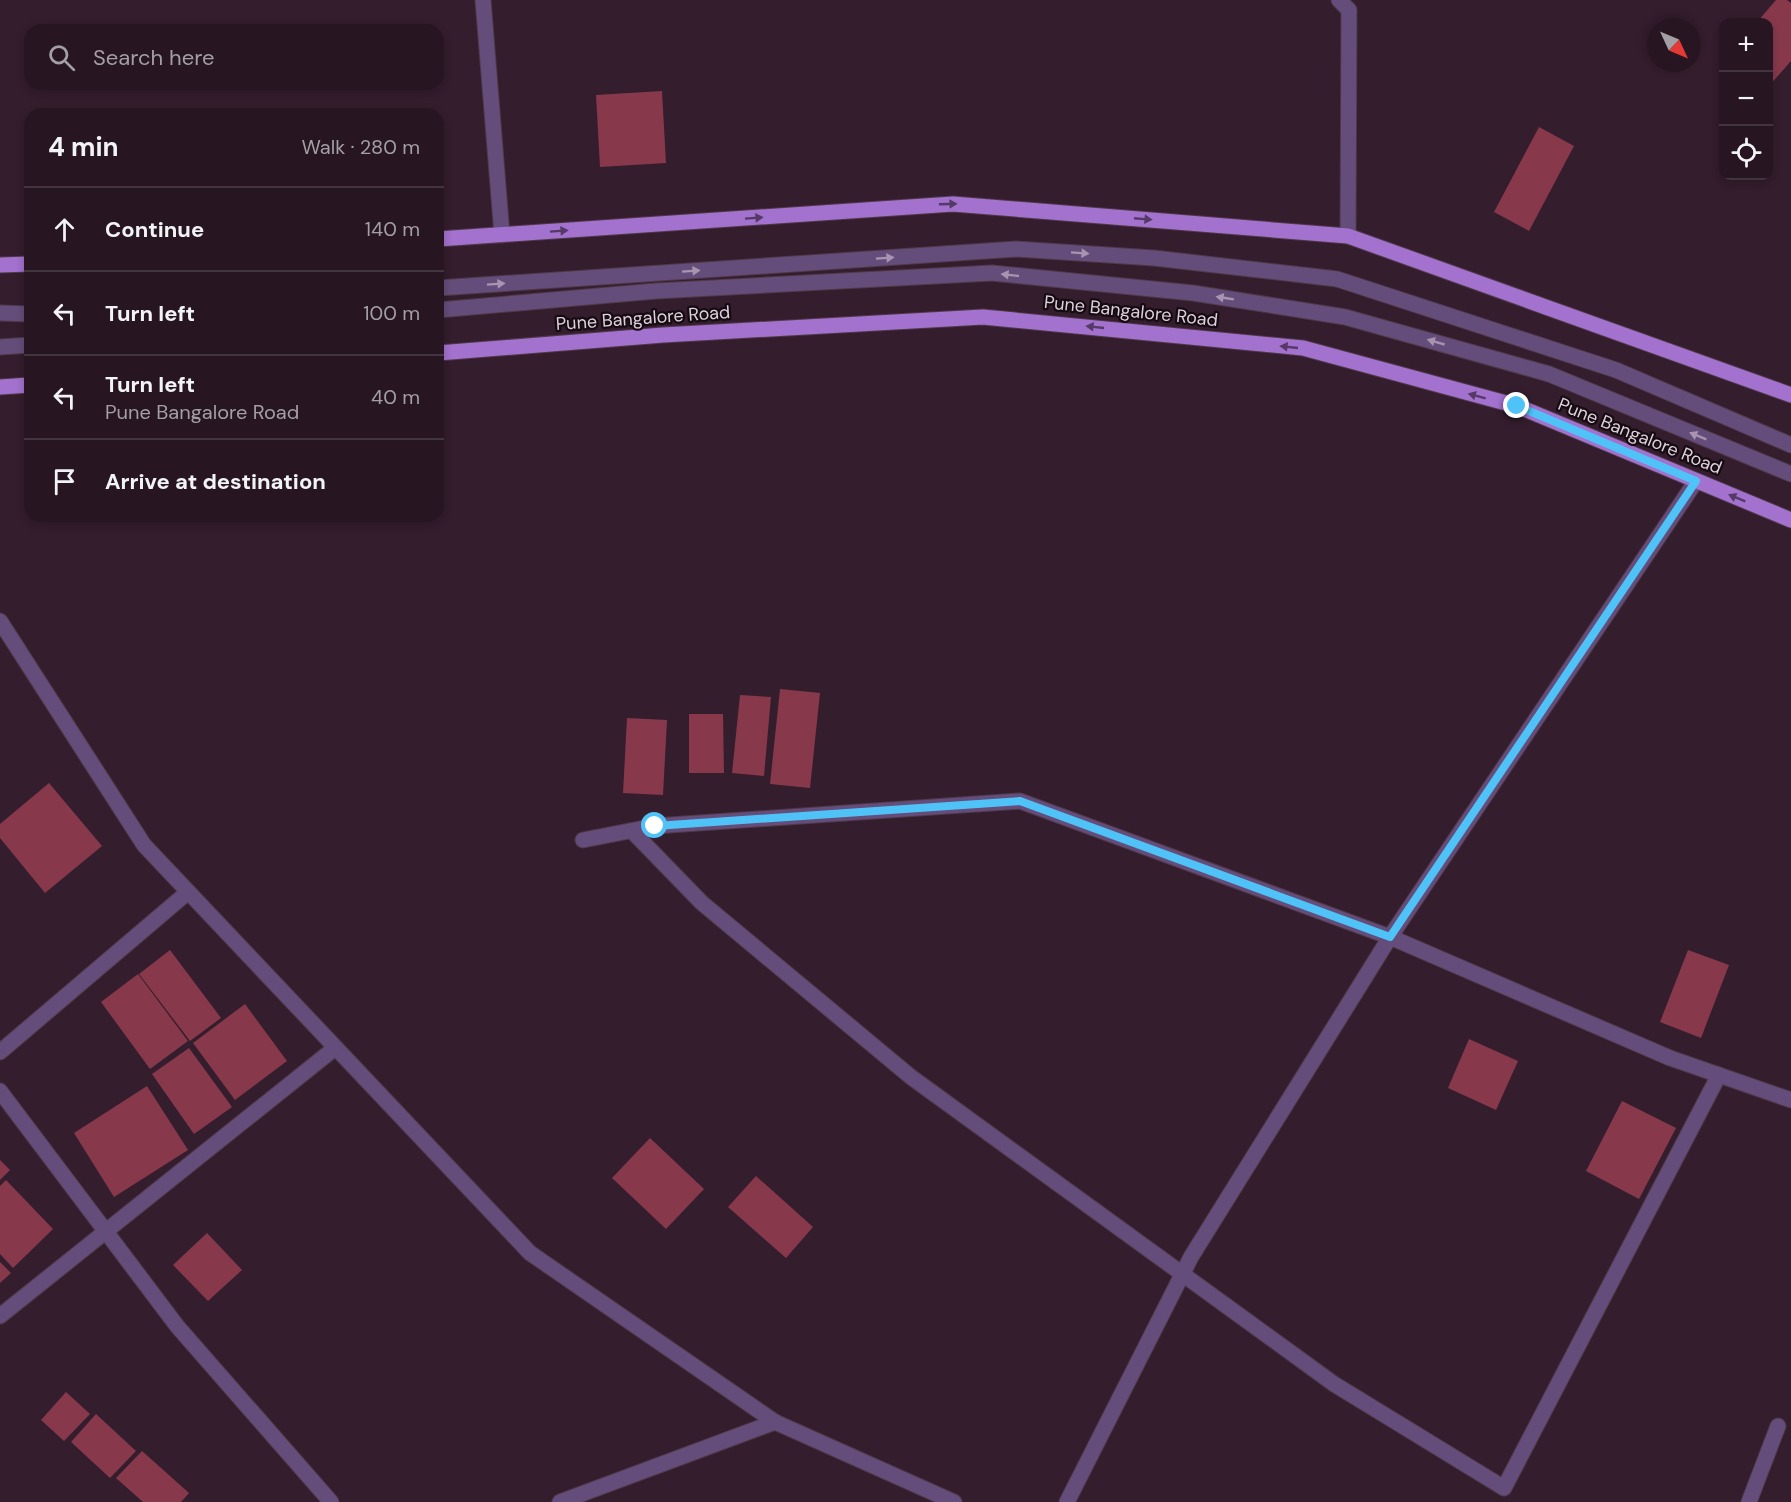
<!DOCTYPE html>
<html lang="en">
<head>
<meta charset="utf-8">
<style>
	:root { --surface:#271622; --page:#33232f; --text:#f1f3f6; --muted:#a49fa5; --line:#433540 }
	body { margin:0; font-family:"DM Sans",sans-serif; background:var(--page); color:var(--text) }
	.controls { position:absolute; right:18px; top:18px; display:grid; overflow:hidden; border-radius:12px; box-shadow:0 3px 9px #0003 }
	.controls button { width:54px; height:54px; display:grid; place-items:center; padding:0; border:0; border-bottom:2px solid var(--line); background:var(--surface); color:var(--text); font:30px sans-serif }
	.compass { position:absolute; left:1647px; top:18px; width:54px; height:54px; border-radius:50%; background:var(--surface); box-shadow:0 3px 9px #0003; rotate:134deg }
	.stop { position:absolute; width:18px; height:18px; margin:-14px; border:4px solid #4fc3f7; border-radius:50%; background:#fff }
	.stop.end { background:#4fc3f7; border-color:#fff; box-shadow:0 2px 6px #0008 }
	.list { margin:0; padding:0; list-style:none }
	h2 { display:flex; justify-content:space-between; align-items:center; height:78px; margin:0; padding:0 24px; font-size:26px }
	h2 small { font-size:20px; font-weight:400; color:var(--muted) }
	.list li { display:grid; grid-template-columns:39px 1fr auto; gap:18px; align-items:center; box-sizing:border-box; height:84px; padding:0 24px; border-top:2px solid var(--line) }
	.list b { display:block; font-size:22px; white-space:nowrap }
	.list p { margin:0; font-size:20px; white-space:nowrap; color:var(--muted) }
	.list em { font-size:20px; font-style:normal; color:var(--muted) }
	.icon { flex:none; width:33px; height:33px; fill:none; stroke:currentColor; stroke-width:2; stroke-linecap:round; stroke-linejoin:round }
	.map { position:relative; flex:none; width:1791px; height:1502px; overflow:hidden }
	.search { position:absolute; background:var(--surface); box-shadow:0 3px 9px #0003; left:24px; top:24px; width:420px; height:66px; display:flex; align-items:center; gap:15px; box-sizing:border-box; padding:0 21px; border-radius:18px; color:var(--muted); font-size:22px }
	.panel { position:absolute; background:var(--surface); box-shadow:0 3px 9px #0003; left:24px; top:108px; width:420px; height:414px; border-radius:18px }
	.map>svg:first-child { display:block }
	.building { fill:#87394b }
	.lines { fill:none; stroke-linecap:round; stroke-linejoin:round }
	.service-casing { stroke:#4f3949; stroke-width:17 }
	.minor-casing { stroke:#4f3949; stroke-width:17 }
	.primary-casing { stroke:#4f3949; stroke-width:17 }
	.service { stroke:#644d7a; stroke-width:15 }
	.minor { stroke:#644d7a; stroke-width:15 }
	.primary { stroke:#a371ce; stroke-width:15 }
	.oneway { fill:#553967 }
	.oneway2 { fill:#a894af }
	.route { stroke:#4fc3f7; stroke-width:8 }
	.labels { text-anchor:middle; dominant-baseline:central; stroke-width:4.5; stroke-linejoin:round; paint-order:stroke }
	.street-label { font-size:18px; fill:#dfcfda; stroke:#150b12 }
</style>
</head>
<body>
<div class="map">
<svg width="1791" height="1502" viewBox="0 0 1791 1502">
	<rect width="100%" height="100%" fill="#341d2d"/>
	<g class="building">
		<polygon points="1776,0 1787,0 1791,3 1791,61 1768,87 1768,22 1757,22"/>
		<polygon points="662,91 666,163 600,167 596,95"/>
		<polygon points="1539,127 1574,146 1529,231 1494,212"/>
		<polygon points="780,689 820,693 810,788 770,784"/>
		<polygon points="740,695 771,697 764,776 732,773"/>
		<polygon points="689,714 723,714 724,773 689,773"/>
		<polygon points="627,718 667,720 663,795 623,793"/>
		<polygon points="49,783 102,846 45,893 0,838 0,824"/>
		<polygon points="170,950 221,1018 190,1041 139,974"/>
		<polygon points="1688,950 1729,965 1701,1038 1660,1022"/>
		<polygon points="138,974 188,1041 150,1069 101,1002"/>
		<polygon points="245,1004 287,1061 235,1100 193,1043"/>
		<polygon points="1469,1039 1518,1061 1496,1110 1448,1088"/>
		<polygon points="189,1048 232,1107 194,1134 152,1074"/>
		<polygon points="147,1086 188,1150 114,1197 74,1133"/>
		<polygon points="1622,1101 1676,1128 1639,1199 1586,1171"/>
		<polygon points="650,1138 704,1189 666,1229 612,1178"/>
		<polygon points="0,1160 10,1170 0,1180"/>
		<polygon points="756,1176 813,1227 786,1258 728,1207"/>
		<polygon points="6,1180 53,1229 13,1268 0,1254 0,1186"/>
		<polygon points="207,1233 242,1270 208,1301 173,1265"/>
		<polygon points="0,1262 11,1273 0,1283"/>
		<polygon points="66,1392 90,1414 64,1441 41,1420"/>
		<polygon points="96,1414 136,1451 110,1478 71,1442"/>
		<polygon points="142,1451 189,1493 181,1502 143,1502 116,1478"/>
	</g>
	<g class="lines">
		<g class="service-casing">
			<g id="service">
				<polyline points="438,288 1016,249 1154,258 1337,279 1616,370 1791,445"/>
				<polyline points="438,310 656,291 992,273 1193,293 1345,317 1549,374 1791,474"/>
				<polyline points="0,313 30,314"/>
				<polyline points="0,347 30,345"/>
			</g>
		</g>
		<g class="minor-casing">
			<g id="minor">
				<polyline points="483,0 502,235"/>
				<polyline points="1339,0 1349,10 1348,236"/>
				<polyline points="0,621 144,845 530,1253 775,1422"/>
				<polyline points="632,831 702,903 911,1077 1334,1384 1504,1488 1719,1075"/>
				<polyline points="583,840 655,826 1020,801 1390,937 1670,1058 1791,1100"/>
				<polyline points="0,1052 188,892"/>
				<polyline points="0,1091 177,1326 331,1502"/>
				<polyline points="0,1316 335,1048"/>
				<polyline points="560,1502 775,1422 954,1502"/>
				<polyline points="1067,1502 1191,1257 1390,937 1696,481"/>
				<polyline points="1749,1502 1778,1426"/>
			</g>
		</g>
		<g class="primary-casing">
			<g id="primary">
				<polyline points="438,239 953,204 1348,236 1791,395"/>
				<polyline points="0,265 30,264"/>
				<polyline points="438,353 663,335 983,317 1303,348 1517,406 1791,520"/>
				<polyline points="0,387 30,385"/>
			</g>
		</g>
		<use href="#service" class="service"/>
		<use href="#minor" class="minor"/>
		<use href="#primary" class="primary"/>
	</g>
	<defs><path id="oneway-solid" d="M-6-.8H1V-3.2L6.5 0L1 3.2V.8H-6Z" transform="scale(1.5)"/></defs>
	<g class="oneway">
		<use href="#oneway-solid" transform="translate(948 204) rotate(-2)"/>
		<use href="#oneway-solid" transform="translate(754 218) rotate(-4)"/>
		<use href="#oneway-solid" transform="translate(1143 219) rotate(5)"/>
		<use href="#oneway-solid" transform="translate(559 231) rotate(-4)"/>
		<use href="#oneway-solid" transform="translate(1095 327) rotate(-174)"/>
		<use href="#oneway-solid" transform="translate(1289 347) rotate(-174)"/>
		<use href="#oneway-solid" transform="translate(1477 396) rotate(-165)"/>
		<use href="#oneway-solid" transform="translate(1737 498) rotate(-158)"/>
	</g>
	<g class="oneway2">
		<use href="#oneway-solid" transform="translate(1080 253) rotate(4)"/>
		<use href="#oneway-solid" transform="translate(885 258) rotate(-4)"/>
		<use href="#oneway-solid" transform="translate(691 271) rotate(-4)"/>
		<use href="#oneway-solid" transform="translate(1010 275) rotate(-174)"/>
		<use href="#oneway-solid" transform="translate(496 284) rotate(-4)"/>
		<use href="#oneway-solid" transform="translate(1225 298) rotate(-171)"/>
		<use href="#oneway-solid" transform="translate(1436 342) rotate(-164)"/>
		<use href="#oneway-solid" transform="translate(1698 436) rotate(-158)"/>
	</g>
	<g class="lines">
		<polyline class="route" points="655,826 1020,801 1390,937 1696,481 1517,406"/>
	</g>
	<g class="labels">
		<g class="street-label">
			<text transform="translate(1131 311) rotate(6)">Pune Bangalore Road</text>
			<text transform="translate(643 318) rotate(-4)">Pune Bangalore Road</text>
			<text transform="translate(1640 436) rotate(22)">Pune Bangalore Road</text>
		</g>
	</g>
</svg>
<div class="controls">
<button>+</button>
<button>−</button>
<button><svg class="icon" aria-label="locate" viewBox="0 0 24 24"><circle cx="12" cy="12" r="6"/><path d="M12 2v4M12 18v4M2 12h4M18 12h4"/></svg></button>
</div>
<svg class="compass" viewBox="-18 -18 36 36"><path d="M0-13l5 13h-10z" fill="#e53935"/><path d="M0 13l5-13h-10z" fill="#a49fa5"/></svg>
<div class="stop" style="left:655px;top:826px"></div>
<div class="stop end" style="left:1517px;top:406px"></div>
<div class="search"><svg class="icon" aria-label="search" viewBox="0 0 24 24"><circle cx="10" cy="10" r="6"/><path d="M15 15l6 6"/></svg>Search here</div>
<section class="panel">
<h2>4 min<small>Walk · 280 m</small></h2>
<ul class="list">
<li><svg class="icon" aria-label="ahead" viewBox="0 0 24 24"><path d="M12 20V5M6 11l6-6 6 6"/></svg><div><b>Continue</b></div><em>140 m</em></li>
<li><svg class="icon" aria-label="left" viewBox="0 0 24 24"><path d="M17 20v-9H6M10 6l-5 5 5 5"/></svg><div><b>Turn left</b></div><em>100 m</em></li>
<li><svg class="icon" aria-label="left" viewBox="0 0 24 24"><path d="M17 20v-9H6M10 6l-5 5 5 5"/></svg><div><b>Turn left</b><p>Pune Bangalore Road</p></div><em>40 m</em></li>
<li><svg class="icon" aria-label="arrive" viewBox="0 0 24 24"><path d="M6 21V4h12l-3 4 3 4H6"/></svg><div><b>Arrive at destination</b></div></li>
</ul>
</section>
</div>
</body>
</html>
